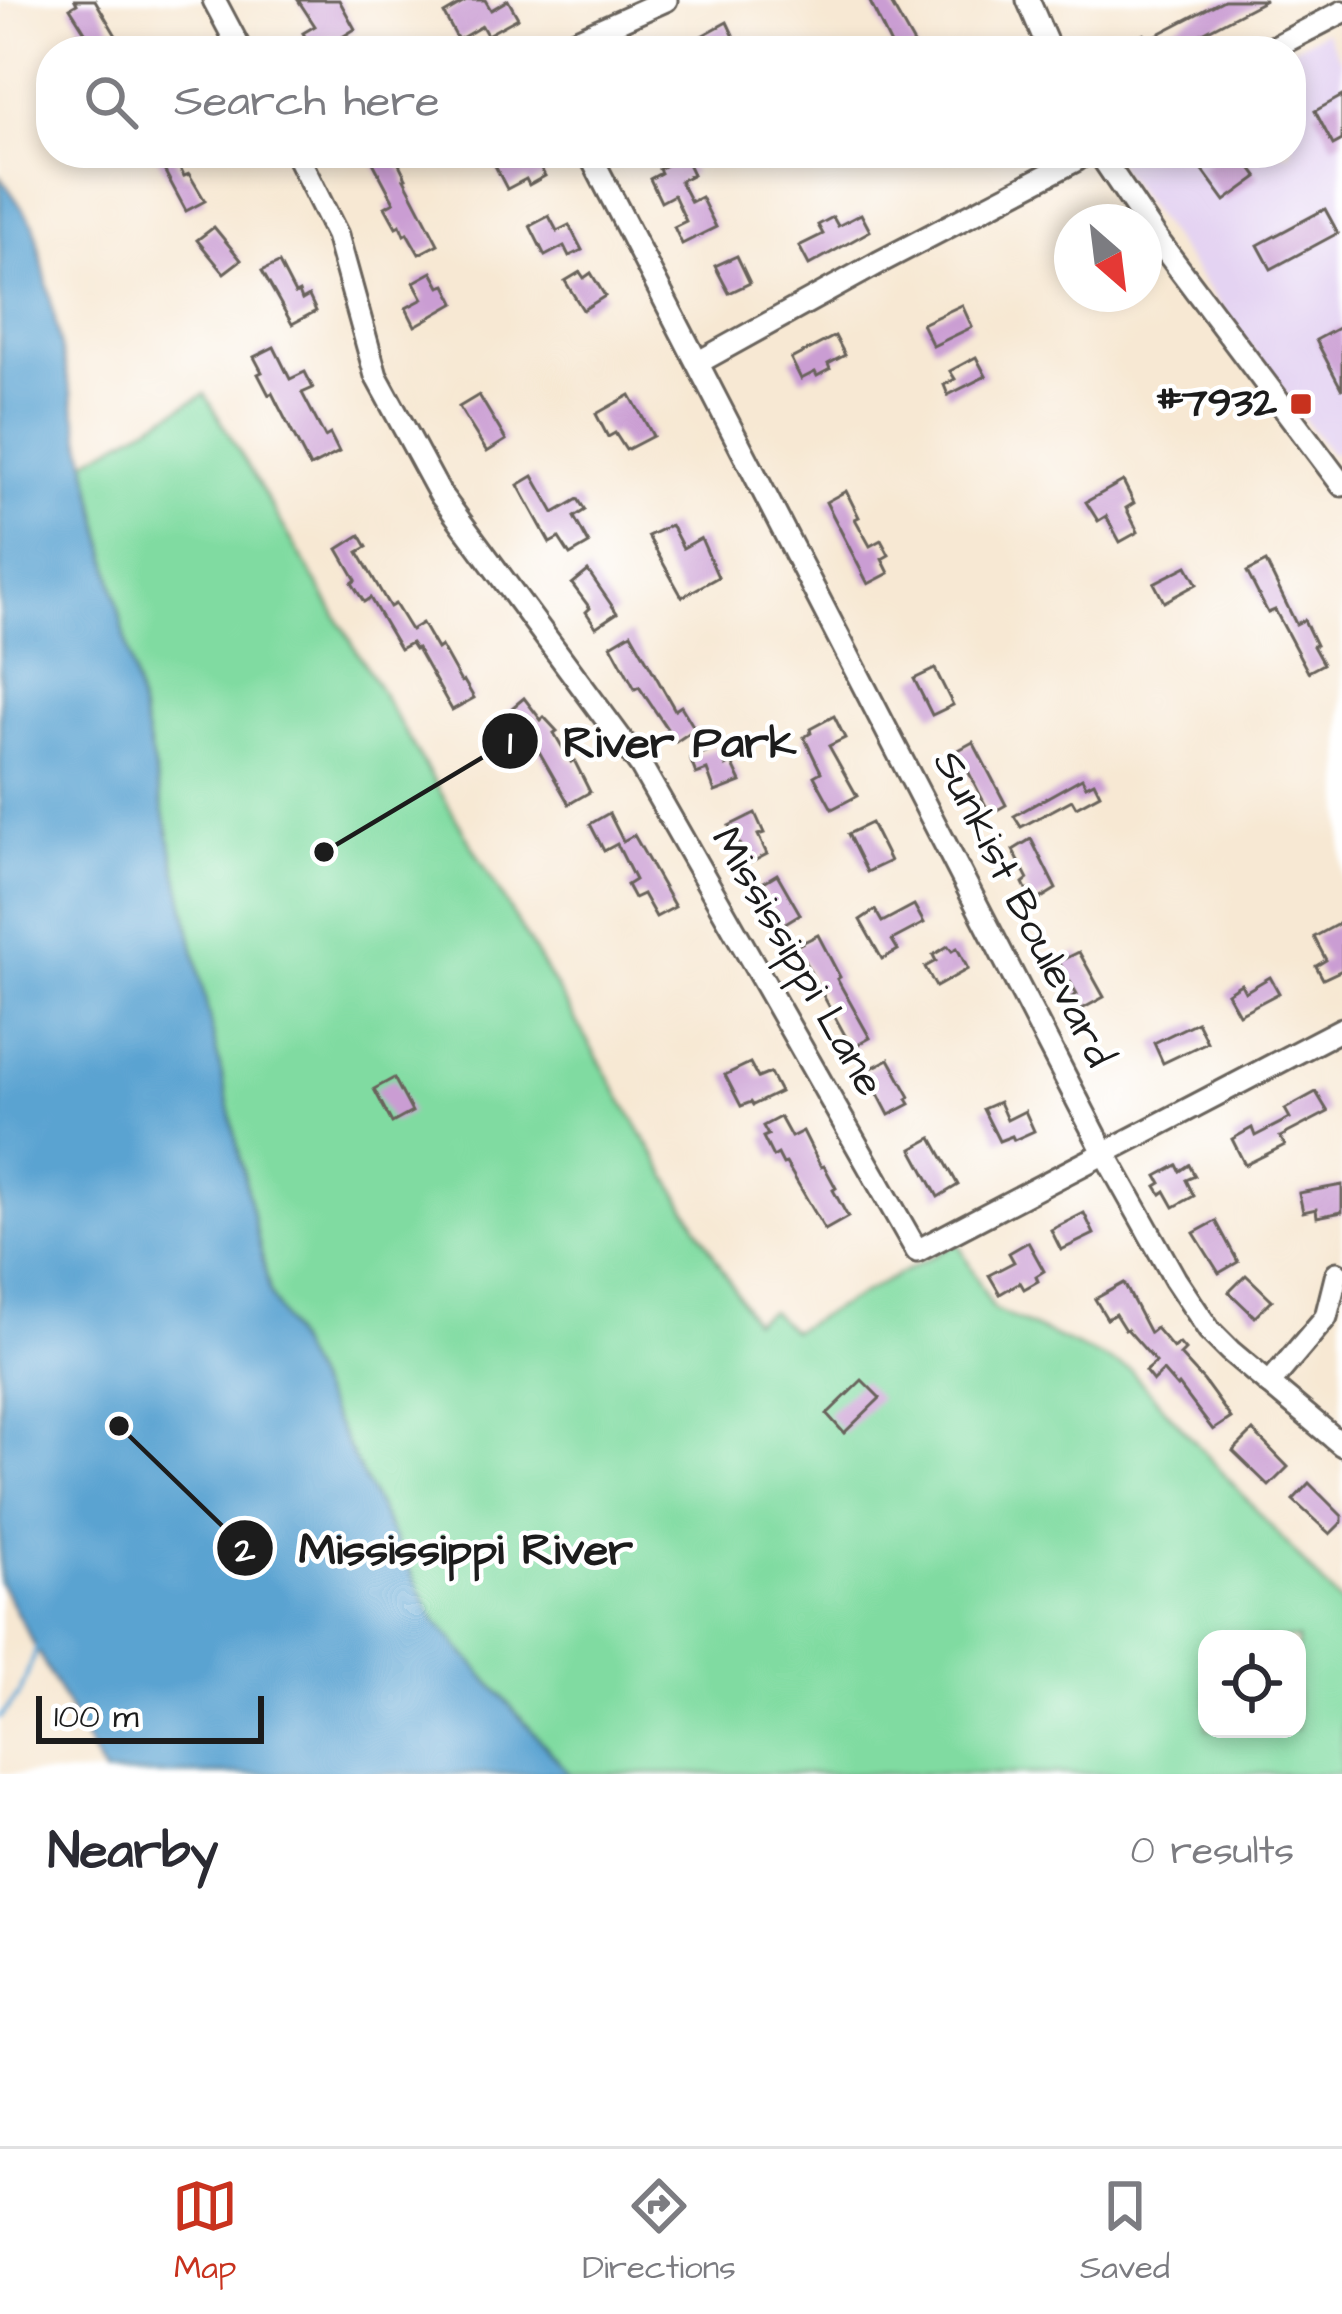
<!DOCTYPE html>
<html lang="en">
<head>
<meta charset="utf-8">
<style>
	:root { --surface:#fff; --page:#f2f2f3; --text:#2b2b33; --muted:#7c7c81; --line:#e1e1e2; --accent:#c8321e }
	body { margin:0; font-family:"Architects Daughter",sans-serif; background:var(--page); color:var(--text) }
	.controls { position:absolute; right:36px; bottom:36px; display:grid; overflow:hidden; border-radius:24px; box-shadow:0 6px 18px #0003 }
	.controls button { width:108px; height:108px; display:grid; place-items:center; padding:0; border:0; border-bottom:3px solid var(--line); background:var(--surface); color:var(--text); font:60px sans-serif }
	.compass { position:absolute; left:1054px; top:204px; width:108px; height:108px; border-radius:50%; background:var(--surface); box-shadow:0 6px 18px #0003; rotate:152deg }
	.scale { position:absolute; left:36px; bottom:30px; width:228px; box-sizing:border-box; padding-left:12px; border:6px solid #1c1c1c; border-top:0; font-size:33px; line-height:42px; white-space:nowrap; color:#1c1c1c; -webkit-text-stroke:9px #fff; paint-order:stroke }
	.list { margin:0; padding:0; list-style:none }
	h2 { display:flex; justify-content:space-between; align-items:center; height:156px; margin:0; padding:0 48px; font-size:51px }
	h2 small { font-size:39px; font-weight:400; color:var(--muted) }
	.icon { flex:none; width:66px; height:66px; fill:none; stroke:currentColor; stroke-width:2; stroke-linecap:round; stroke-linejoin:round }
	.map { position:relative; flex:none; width:1342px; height:1774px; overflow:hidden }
	.search { position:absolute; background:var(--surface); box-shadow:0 6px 18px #0003; left:36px; right:36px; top:36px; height:132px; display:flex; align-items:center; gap:30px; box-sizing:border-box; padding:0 42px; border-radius:48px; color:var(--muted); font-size:45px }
	.sheet { height:372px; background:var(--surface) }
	nav { display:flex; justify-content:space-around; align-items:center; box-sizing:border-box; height:168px; border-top:3px solid var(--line); background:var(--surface); font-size:33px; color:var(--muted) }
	nav a { display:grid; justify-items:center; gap:6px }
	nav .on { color:var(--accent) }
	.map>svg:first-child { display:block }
	.built { fill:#e4d3f2 }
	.green { fill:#80dba1; stroke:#4e7c5e; stroke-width:3; fill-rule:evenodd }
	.water { fill:#5aa3d1; stroke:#3b6076; stroke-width:3 }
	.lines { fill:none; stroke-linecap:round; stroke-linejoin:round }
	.stream { stroke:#5aa3d1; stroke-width:4.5 }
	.building { fill:#ca9dd3 }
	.minor-casing { stroke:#69635c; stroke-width:27 }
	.minor { stroke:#fff; stroke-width:21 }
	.poi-dot { fill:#c8321e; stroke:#fff; stroke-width:4.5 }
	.labels { text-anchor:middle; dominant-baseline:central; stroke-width:9; stroke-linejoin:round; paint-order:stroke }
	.poi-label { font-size:42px; font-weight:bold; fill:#1c1c1c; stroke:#fff; text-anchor:end }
	.street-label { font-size:42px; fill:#1c1c1c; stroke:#fff }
	.leader { fill:none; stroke:#1c1c1c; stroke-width:4.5 }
	.callout-dot { fill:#1c1c1c; stroke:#fff; stroke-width:4.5 }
	.mark-label { font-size:36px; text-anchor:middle; font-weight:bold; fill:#fff }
	.callout-label { font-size:45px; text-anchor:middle; font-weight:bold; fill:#1c1c1c; stroke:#fff; stroke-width:9; stroke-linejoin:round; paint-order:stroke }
</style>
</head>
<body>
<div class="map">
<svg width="1342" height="1774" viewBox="0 0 1342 1774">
	<rect width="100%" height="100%" fill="#fff"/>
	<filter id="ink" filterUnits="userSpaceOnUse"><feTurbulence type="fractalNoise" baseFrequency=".00833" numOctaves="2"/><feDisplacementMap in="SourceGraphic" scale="24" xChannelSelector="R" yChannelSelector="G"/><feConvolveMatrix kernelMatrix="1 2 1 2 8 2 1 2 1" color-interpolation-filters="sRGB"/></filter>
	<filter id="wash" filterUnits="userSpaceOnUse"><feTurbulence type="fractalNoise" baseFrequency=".004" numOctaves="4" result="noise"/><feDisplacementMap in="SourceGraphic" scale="48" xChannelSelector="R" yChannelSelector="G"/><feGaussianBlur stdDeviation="2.7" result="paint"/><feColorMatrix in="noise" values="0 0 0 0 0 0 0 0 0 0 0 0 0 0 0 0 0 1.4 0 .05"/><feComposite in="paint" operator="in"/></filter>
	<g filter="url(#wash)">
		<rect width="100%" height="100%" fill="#f7e8d3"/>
		<polygon class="built" points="1325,31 1342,61 1342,449 1331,455 1119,167 1116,154 1291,153 1291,51 1287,51"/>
		<path class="green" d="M205 394 753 1321 770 1311 792 1331 958 1243 993 1309 1130 1370 1342 1605V1774H570L435 1620 270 1293 86 461ZM1207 1639H1297V1729H1207Z"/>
		<polygon class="water" points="0,176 34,225 270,1293 435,1620 570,1774 104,1774 0,1582"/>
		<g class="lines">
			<polyline class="stream" points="0,1718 20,1693 38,1644"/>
		</g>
		<g id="blocks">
			<g class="building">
				<polygon points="75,0 95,0 125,51 97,51 70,8 77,4"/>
				<polygon points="298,0 339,0 355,29 339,39 346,51 313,51 303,33 315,26"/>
				<polygon points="468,0 485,0 491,10 508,0 518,18 487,35 482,26 458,40 444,14"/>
				<polygon points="869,0 889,0 918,51 894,51"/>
				<polygon points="1224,0 1266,0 1168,51 1111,51 1144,34 1147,40"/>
				<polygon points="727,22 736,41 717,51 674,51"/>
				<polygon points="1342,96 1342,140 1333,145 1315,111"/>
				<polygon points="155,153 172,153 184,176 189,174 205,201 186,211"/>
				<polygon points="368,153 421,153 399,164 406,178 404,179 438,244 419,254 407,233 404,235 400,225 396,227 385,207 394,202"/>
				<polygon points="496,153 515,153 521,163 534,156 545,176 529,185 526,179 507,189 490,156"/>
				<polygon points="661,153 683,153 693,174 680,181 691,202 701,197 716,227 682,244 674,227 686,221 674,195 661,202 650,179 661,173 659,169 666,165"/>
				<polygon points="1222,153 1240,153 1258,177 1225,201 1201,168"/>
				<polygon points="1325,209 1338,233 1271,269 1258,245"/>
				<polygon points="861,214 870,231 809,265 799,246 823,234 818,225 833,217 838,226"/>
				<polygon points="549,216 557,231 569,225 582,250 569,256 564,246 545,256 530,226"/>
				<polygon points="214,227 241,260 224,273 197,240"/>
				<polygon points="737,256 750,283 729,293 715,266"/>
				<polygon points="279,263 295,294 299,292 302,300 309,296 316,311 292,324 262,271"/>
				<polygon points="432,272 440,287 446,285 455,303 415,326 406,308 423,299 414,282"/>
				<polygon points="580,272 584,278 591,273 605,296 583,310 565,281"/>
				<polygon points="962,305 972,327 933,346 922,324"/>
				<polygon points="1342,326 1342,390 1316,340"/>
				<polygon points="835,336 845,355 828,364 830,369 817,376 815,372 801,379 791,359"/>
				<polygon points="274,347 290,379 305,372 313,388 302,393 325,437 330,434 339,452 310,467 278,405 272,393 269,395 258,374 262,372 254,357"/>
				<polygon points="976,357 986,376 948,395 944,385 955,379 950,371"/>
				<polygon points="479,395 506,440 487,452 459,407"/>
				<polygon points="630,395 653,436 626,450 615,433 608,437 596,414"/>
				<polygon points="533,476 554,513 578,499 585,510 574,517 589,544 570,555 559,538 550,543 518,485"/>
				<polygon points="1123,481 1134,503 1126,508 1138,532 1120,542 1106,516 1098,521 1086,502"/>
				<polygon points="846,491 859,517 855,519 870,546 881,540 889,555 882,559 889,573 868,584 826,502"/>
				<polygon points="671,525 683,548 701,538 718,577 682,597 648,536"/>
				<polygon points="360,535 367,547 358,552 390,607 395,604 411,630 422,623 437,649 441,646 461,682 464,681 474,698 452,710 417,648 415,649 411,643 400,649 370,598 364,602 352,583 356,580 338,549"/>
				<polygon points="1266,562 1296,624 1304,620 1316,645 1313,646 1323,664 1308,672 1275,610 1268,613 1247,572"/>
				<polygon points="1187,566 1197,584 1164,602 1154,583"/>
				<polygon points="588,571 617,613 596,627 586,612 590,608 572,584"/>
				<polygon points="631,633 675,710 681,706 695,729 676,742 639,687 635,689 611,645"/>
				<polygon points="935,669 953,705 932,715 914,679"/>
				<polygon points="524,698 541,720 544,717 557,731 554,733 571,762 574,760 590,792 569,804 529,734 527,736 507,712"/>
				<polygon points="834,716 845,738 829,746 857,796 832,809 814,776 821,772 804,737 811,733 810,729"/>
				<polygon points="973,742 1006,805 990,814 967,769 962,771 953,753"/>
				<polygon points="719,747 726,766 732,763 741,782 715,792 707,770 696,774 690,758"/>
				<polygon points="1082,778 1086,786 1094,782 1100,794 1076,807 1072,800 1021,827 1014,816"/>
				<polygon points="609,813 623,841 634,835 675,907 656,917 643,894 634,898 627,885 635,880 617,844 604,851 590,824"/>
				<polygon points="755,813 764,833 758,835 767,854 750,863 729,826"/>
				<polygon points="871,823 890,861 867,872 848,834"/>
				<polygon points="1031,839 1056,889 1033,903 1023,883 1028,879 1013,850"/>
				<polygon points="777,874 800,914 782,925 759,885"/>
				<polygon points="914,905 924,923 892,940 898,950 882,959 860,920 875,910 882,922"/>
				<polygon points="1342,922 1342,970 1323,979 1316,966 1326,960 1314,937"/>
				<polygon points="818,935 840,977 837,979 870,1038 852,1048 796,946"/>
				<polygon points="948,946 952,951 957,948 968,969 936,987 925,967 936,961 933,955"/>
				<polygon points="1079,952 1104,997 1080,1010 1072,997 1077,994 1059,962"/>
				<polygon points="1270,977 1279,993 1239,1014 1227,993 1241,984 1245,992"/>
				<polygon points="1197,1022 1207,1042 1163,1063 1154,1043"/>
				<polygon points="889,1059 910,1097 907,1099 910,1104 889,1115 866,1071"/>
				<polygon points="750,1063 758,1078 770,1073 780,1092 753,1105 751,1102 741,1106 725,1075"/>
				<polygon points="394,1078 412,1112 392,1123 374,1089"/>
				<polygon points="1316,1092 1328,1112 1280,1137 1285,1145 1245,1165 1232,1139 1252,1128 1255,1136 1290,1118 1285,1109"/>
				<polygon points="999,1102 1007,1120 1025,1111 1034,1131 1014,1140 1012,1136 999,1141 983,1109"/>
				<polygon points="780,1117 791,1137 803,1131 821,1167 824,1166 836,1188 833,1190 848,1217 825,1230 786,1163 783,1164 778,1154 773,1157 763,1137 768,1135 763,1126"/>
				<polygon points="932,1138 958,1185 938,1197 912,1149"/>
				<polygon points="1177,1165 1180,1171 1189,1165 1195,1176 1186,1180 1194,1196 1174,1207 1165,1191 1161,1194 1156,1186 1161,1183 1157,1176"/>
				<polygon points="1342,1185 1342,1212 1317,1217 1316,1209 1303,1212 1299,1193"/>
				<polygon points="1084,1213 1094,1234 1061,1250 1051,1230"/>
				<polygon points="1216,1221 1238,1262 1219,1273 1194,1233"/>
				<polygon points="1028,1242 1044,1271 1036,1276 1038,1281 1024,1289 1020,1282 1000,1294 989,1275 1014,1262 1009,1253"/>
				<polygon points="1246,1275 1272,1300 1255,1317 1229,1292"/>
				<polygon points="1124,1283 1150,1333 1156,1328 1173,1348 1179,1343 1185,1350 1180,1355 1204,1381 1231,1418 1213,1430 1179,1385 1177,1387 1163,1371 1153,1381 1145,1371 1156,1362 1127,1329 1125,1330 1115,1314 1107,1319 1095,1299"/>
				<polygon points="862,1380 880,1398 844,1433 827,1414"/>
				<polygon points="1253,1431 1288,1467 1269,1486 1233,1451"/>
				<polygon points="1309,1483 1342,1516 1342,1522 1330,1534 1293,1500"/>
			</g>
		</g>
	</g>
	<g filter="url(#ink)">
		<use href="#blocks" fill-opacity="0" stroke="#69635c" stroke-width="3"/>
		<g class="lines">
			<g class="minor-casing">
				<g id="minor">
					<polyline points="214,0 241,51"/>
					<polyline points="1028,0 1050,51"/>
					<polyline points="552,51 666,0"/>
					<polyline points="1267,51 1342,12"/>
					<polyline points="296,153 337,235 376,376 440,494 641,766 917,1251 1342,1029"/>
					<polyline points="589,153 1105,1154 1175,1279 1209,1330 1230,1351 1342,1445"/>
					<polyline points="1099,153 1157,239 1342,485"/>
					<polyline points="699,362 878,263 1076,160 1085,153"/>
					<polyline points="1269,1384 1326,1317 1337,1273"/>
				</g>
			</g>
			<use href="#minor" class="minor"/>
		</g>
	</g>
	<rect class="poi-dot" x="1289" y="392" width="24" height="24" rx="6"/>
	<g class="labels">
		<g class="poi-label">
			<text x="1277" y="404">#7932</text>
		</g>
		<g class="street-label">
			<text transform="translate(1023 909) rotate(63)">Sunkist Boulevard</text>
			<text transform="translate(797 962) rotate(60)">Mississippi Lane</text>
		</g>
	</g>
	<path class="leader" d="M324 852L510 741M119 1426L245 1548"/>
	<g class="callout-dot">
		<circle cx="324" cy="852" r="12"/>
		<circle cx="119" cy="1426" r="12"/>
		<circle cx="510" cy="741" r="30"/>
		<circle cx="245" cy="1548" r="30"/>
	</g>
	<g class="mark-label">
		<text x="510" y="754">1</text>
		<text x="245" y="1561">2</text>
	</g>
	<g class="callout-label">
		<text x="680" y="757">River Park</text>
		<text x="466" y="1564">Mississippi River</text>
	</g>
</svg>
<div class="controls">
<button><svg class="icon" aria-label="locate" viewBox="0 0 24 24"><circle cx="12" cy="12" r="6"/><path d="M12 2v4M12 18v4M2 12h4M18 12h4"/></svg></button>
</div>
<svg class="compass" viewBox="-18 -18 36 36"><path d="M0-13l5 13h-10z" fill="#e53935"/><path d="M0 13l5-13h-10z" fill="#7c7c81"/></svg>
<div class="scale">100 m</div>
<div class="search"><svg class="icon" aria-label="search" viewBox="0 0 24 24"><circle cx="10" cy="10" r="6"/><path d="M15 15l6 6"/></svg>Search here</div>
</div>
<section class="sheet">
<h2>Nearby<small>0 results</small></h2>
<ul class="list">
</ul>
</section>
<nav>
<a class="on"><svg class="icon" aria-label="map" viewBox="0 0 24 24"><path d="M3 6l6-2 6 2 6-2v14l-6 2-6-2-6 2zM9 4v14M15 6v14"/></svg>Map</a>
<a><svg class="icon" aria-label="directions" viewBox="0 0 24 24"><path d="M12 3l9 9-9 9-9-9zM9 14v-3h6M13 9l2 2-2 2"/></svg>Directions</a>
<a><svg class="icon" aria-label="saved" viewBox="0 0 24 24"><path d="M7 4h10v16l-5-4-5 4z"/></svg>Saved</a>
</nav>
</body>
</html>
